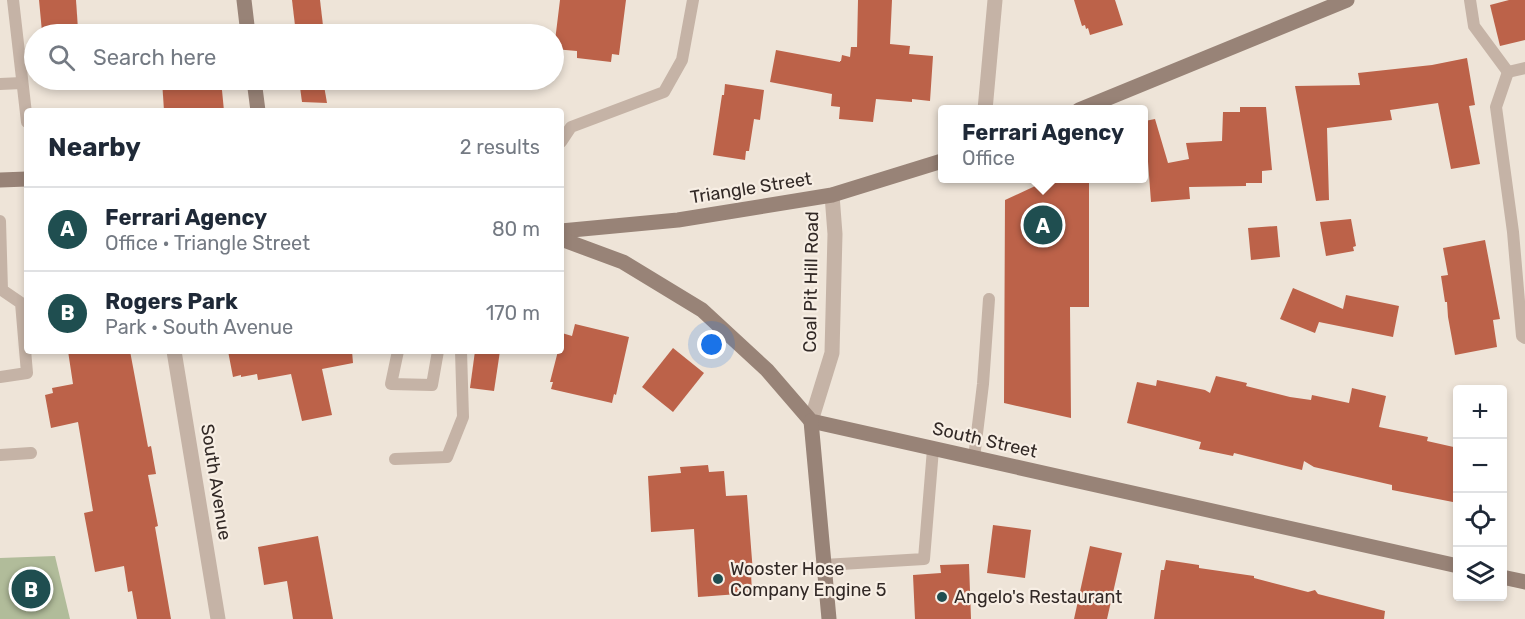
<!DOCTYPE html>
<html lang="en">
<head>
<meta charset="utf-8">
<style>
	:root { --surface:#fff; --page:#f2f2f3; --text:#1f2937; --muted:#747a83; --line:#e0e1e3; --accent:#1f4e50 }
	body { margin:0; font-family:Rubik,sans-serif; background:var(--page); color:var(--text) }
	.controls { position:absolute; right:18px; bottom:18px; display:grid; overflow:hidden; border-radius:6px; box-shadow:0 3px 9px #0003 }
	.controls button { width:54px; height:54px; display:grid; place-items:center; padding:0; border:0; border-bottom:2px solid var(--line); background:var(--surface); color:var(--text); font:30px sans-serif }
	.you { position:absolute; left:712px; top:345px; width:21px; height:21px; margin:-15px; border:4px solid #fff; border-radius:50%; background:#1a73e8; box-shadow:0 0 0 9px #1a73e833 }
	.badge { display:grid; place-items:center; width:39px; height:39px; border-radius:50%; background:var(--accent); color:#fff; font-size:20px; font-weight:700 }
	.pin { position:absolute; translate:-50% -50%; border:3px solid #fff; box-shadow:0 2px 6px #0006 }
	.popup { position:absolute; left:938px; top:105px; width:210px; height:78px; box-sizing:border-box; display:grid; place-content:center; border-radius:6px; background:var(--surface); filter:drop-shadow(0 2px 4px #0005); font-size:20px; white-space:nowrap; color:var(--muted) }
	.popup b { font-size:22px; color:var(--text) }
	.popup::after { content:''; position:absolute; left:50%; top:100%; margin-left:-12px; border:12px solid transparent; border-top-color:var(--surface) }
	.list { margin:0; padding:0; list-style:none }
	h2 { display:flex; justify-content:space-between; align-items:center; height:78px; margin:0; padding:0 24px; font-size:26px }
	h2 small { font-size:20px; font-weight:400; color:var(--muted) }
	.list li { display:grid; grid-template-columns:39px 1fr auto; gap:18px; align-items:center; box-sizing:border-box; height:84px; padding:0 24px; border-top:2px solid var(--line) }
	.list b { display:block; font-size:22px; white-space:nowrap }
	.list p { margin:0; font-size:20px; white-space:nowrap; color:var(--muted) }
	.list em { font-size:20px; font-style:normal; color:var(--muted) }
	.icon { flex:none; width:33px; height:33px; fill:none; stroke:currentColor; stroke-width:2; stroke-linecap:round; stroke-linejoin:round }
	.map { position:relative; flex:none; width:1525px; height:619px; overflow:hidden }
	.search { position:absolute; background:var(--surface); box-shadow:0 3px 9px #0003; left:24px; top:24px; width:540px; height:66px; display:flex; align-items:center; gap:15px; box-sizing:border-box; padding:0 21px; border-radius:33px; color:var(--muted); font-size:22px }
	.panel { position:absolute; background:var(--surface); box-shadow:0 3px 9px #0003; left:24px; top:108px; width:540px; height:246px; border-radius:6px }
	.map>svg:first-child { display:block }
	.green { fill:#b1bc9a }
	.building { fill:#bc6249 }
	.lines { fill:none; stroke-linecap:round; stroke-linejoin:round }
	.lane { stroke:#c5b3a6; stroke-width:12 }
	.street { stroke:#c5b3a6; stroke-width:15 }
	.secondary { stroke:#988377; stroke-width:15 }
	.poi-dot { fill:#1f4e50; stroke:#f7eee4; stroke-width:2 }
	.labels { text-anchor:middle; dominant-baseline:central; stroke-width:4.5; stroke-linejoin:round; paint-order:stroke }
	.street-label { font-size:18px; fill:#322926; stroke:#f7eee4 }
	.poi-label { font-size:18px; fill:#322926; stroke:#f7eee4; text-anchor:start }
</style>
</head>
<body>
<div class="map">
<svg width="1525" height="619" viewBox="0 0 1525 619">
	<rect width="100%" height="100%" fill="#eee4d8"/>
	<polygon class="green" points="55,556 70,619 0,619 0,558"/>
	<g class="building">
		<polygon points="39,0 76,0 78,29 42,32"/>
		<polygon points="292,0 320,0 324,34 296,34"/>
		<polygon points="560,0 626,0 619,55 612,54 611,62 577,58 577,51 554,49"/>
		<polygon points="858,0 892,0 890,44 910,46 909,54 933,56 930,101 912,99 912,102 876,99 873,122 839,119 840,107 831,106 832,94 770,82 776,50 840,62 840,61 841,61 842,55 850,57 851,47 857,47"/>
		<polygon points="1074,0 1115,0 1123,25 1090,35 1088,28 1086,29 1085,25 1082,26"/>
		<polygon points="1509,0 1525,0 1525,40 1500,46 1490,5"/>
		<polygon points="1467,58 1475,105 1469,106 1480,164 1451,169 1438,103 1390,110 1392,120 1327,128 1329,200 1316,201 1295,86 1360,85 1358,73 1432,65"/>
		<polygon points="162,80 221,80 224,111 164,111"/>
		<polygon points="299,80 323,80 327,103 302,102"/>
		<polygon points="725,84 764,90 760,120 754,119 749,151 746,151 745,160 713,155 722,95 724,95"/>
		<polygon points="1240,107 1266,107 1272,170 1262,171 1262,183 1246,183 1246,186 1189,187 1190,199 1151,202 1145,121 1155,119 1168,163 1189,159 1186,143 1222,141 1223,112 1240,112"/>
		<polygon points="1048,180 1089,180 1089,307 1070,307 1071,418 1004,403 1005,200"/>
		<polygon points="1351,219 1356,246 1353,247 1354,251 1326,256 1320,222"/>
		<polygon points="1277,226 1280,257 1251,260 1248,228"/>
		<polygon points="1485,240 1500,319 1493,320 1497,347 1455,355 1448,317 1447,302 1445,302 1441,276 1448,275 1443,248"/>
		<polygon points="1293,288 1343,309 1346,295 1399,306 1393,337 1319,322 1315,333 1280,319"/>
		<polygon points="575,324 629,337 616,395 614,394 612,403 551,389 553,382 550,382 558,351 561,351 562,333 572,336"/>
		<polygon points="673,348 704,373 673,412 642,387"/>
		<polygon points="68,351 130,351 148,447 151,446 156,474 148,475 158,526 155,527 171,619 137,619 132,591 128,592 124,566 95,572 84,513 93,511 78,422 51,428 45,395 53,393 52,388 73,384"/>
		<polygon points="228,351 352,351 353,363 322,369 332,415 302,421 291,374 258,380 257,374 241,377 241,375 233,377"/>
		<polygon points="475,351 500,351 494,391 470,388"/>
		<polygon points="1216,376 1247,383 1246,386 1290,397 1311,400 1312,395 1349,403 1352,388 1386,396 1379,427 1428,437 1427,441 1458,448 1458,503 1392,490 1392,485 1314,467 1304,461 1302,470 1234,453 1233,456 1199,449 1201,442 1127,423 1137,382 1156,386 1157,380 1205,390 1210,393"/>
		<polygon points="708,465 709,472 724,471 726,496 747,495 753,573 751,573 752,593 698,597 694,529 651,532 648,476 681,473 680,467"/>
		<polygon points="993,525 1031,530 1025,578 987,573"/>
		<polygon points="318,536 333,619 293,619 287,581 264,585 258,547"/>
		<polygon points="1090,546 1122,553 1107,619 1074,619"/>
		<polygon points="1166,560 1199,565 1199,568 1254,576 1254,578 1308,592 1315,590 1318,594 1385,611 1384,619 1154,619 1161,570 1164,570"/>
		<polygon points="969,564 971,619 915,619 913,575 941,573 940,565"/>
	</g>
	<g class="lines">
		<g class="lane">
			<polyline points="13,0 27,122"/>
			<polyline points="1470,0 1474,26 1508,72 1525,68"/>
			<polyline points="1508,72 1496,107 1513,232 1522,336 1525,338"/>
			<polyline points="0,84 22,83"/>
			<polyline points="561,142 571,127 664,92 682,60 693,0"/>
			<polyline points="0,221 2,290 21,303 27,373 0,377"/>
			<polyline points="398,351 391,384 432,385 438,351"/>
			<polyline points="0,455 31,453"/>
			<polyline points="974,458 983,384 989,299"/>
			<polyline points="395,459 447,457 463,417 461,351"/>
			<polyline points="824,565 924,559 933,449"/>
		</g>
		<g class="street">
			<polyline points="985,110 995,0"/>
			<polyline points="174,351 218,619"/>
			<polyline points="811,421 832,353 835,234 832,195"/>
		</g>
		<g class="secondary">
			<polyline points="244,0 248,34"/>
			<polyline points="254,80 258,111"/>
			<polyline points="1079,110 1347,0"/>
			<polyline points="0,180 27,179"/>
			<polyline points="561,231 678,220 832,195 942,161"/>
			<polyline points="561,239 623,262 702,310 767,370 811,421 1458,566"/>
			<polyline points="811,421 829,619"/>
			<polyline points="1502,577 1525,582"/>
		</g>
	</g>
	<g class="poi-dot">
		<circle cx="718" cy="579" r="6"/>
		<circle cx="942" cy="597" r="6"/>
	</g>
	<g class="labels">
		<g class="street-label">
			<text transform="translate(751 188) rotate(-9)">Triangle Street</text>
			<text transform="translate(811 282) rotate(-89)">Coal Pit Hill Road</text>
			<text transform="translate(985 440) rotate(13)">South Street</text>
			<text transform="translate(216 482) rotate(81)">South Avenue</text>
		</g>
		<g class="poi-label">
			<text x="730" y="569">Wooster Hose<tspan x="730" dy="21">Company Engine 5</tspan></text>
			<text x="954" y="597">Angelo's Restaurant</text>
		</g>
	</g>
</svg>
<div class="controls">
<button>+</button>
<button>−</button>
<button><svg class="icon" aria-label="locate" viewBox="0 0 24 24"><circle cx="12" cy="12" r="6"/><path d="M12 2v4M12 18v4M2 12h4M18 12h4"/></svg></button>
<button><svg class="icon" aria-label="layers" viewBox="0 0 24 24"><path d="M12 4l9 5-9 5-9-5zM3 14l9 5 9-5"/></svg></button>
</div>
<div class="you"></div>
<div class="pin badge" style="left:1043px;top:225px">A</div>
<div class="popup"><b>Ferrari Agency</b>Office</div>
<div class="pin badge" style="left:31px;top:589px">B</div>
<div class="search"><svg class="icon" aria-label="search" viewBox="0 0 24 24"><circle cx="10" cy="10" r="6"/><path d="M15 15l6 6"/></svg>Search here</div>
<section class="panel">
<h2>Nearby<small>2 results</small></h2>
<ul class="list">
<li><span class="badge">A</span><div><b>Ferrari Agency</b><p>Office · Triangle Street</p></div><em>80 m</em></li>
<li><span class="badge">B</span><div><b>Rogers Park</b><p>Park · South Avenue</p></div><em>170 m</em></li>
</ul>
</section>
</div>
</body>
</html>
